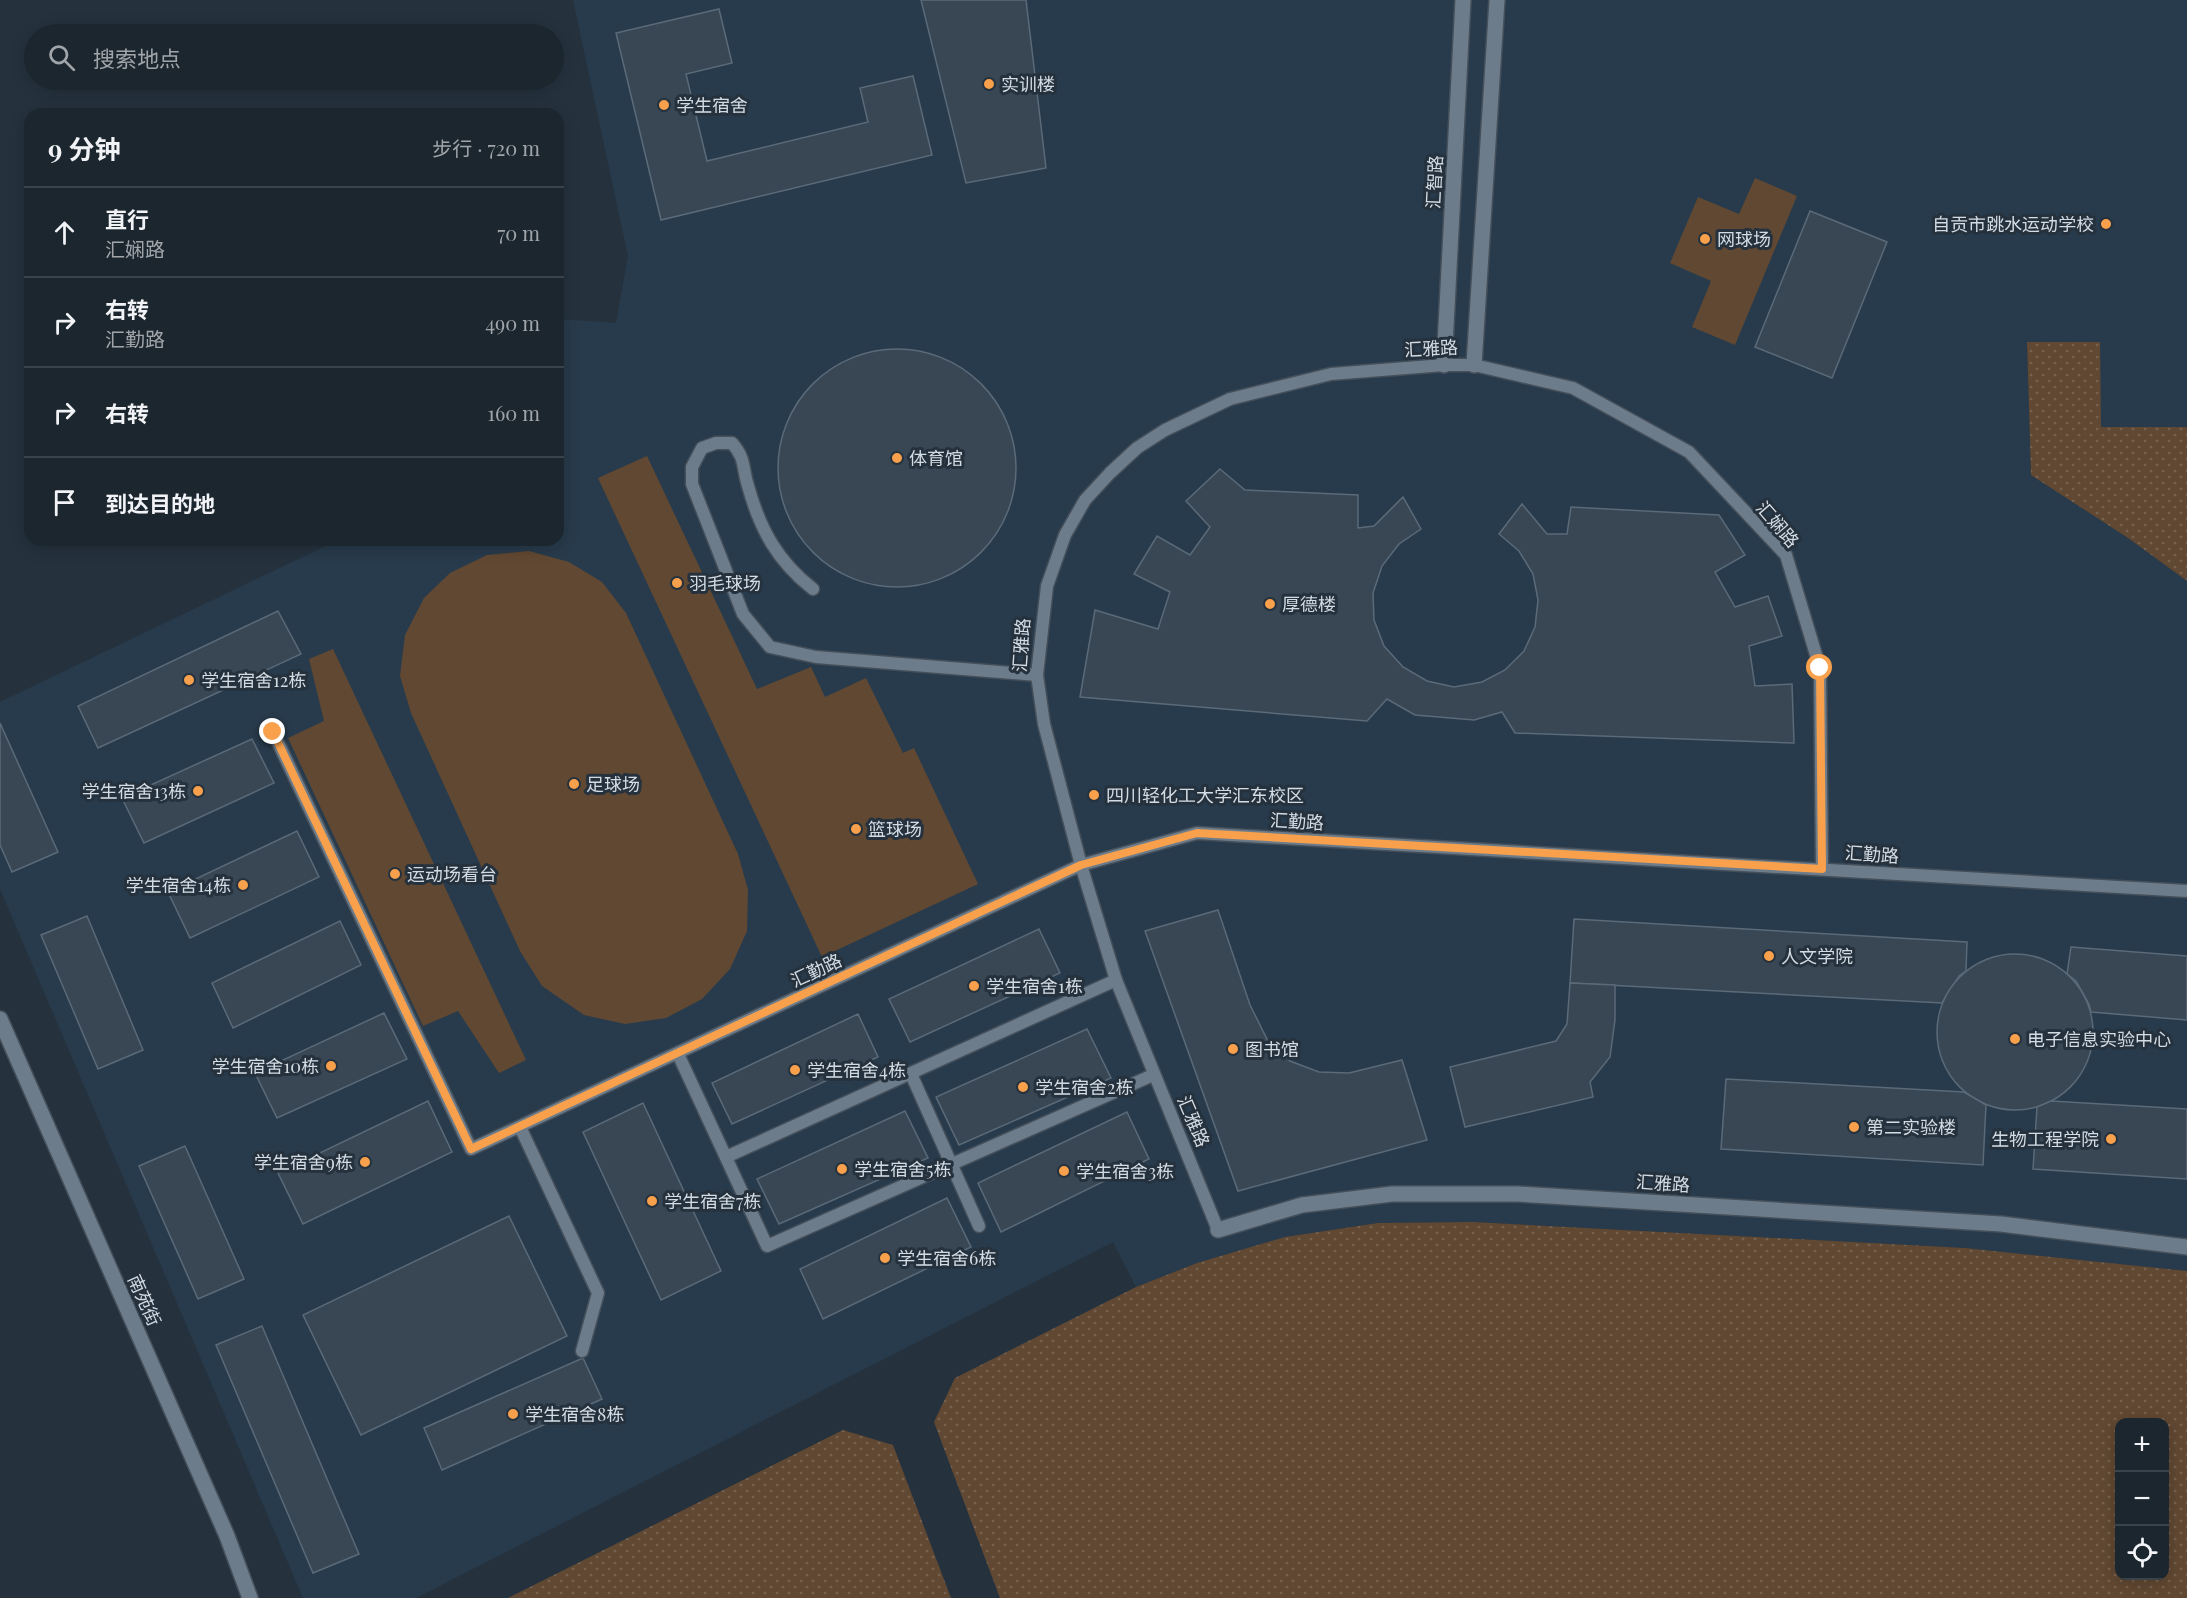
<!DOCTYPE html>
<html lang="zh">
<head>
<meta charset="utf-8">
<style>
	:root { --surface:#1c262e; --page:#252e36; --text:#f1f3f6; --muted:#a0a5aa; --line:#3a434a }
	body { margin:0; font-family:"Playfair Display","Noto Sans SC",serif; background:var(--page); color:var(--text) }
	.controls { position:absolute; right:18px; bottom:18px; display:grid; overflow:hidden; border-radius:12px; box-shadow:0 3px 15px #0003 }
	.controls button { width:54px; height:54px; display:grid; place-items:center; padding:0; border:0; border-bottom:2px solid var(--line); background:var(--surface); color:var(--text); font:30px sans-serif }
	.stop { position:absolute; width:18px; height:18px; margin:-14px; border:4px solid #f8a04b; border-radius:50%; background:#fff }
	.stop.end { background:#f8a04b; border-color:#fff; box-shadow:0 2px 6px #0008 }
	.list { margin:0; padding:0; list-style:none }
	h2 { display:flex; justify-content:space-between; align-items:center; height:78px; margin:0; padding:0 24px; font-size:26px }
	h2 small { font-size:20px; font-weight:400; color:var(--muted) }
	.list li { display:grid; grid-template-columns:39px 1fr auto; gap:18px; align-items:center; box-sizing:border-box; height:90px; padding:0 24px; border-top:2px solid var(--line) }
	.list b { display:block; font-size:22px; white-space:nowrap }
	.list p { margin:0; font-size:20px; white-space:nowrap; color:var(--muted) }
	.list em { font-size:20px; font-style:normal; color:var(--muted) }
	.icon { flex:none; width:33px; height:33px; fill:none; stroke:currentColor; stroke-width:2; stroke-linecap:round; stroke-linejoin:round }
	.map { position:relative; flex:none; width:2187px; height:1598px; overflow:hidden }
	.search { position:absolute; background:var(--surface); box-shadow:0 3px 15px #0003; left:24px; top:24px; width:540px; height:66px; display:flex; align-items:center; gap:15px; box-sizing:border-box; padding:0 21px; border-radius:33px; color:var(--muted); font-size:22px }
	.panel { position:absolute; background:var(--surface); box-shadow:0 3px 15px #0003; left:24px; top:108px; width:540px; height:438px; border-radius:18px }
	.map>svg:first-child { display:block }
	.built { fill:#283b4c }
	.grass { fill:url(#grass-dots); fill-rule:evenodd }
	.pitch { fill:#614832 }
	.building { fill:#394754; stroke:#5b6a78; stroke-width:1.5 }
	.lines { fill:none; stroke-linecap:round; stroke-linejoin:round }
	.lane-casing { stroke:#444f5a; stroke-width:15 }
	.street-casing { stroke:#444f5a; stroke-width:18 }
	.secondary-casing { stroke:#444f5a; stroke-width:18 }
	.lane { stroke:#6d7c8a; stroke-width:12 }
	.street { stroke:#6d7c8a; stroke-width:15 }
	.secondary { stroke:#6d7c8a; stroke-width:15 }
	.route { stroke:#f8a04b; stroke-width:8 }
	.poi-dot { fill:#f8a04b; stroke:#25323e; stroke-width:2 }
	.labels { text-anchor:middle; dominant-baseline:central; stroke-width:6; stroke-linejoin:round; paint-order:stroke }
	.poi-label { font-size:18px; fill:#d3dbe3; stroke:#25323e; text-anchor:start }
	.street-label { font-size:18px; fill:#d3dbe3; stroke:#25323e }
</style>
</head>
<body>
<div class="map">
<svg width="2187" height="1598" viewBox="0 0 2187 1598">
	<defs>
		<pattern id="grass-dots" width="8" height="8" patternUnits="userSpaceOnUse" patternTransform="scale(1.5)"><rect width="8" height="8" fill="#614832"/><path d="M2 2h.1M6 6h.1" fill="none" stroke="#776250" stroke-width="1.8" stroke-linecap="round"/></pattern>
	</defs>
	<rect width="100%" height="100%" fill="#25323e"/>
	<polygon class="built" points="573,0 2187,0 2187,427 2100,427 2027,343 2031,475 2128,538 2187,581 2187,1271 1965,1248 1473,1222 1378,1223 1285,1237 1197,1263 1136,1287 1113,1242 416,1598 303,1598 0,889 0,702 338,540 558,540 558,319 616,323 628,256"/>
	<g class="grass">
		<polygon points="2027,342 2100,342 2101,427 2187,427 2187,581 2128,538 2031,475"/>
		<path d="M1473 1222 1965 1248 2187 1271V1598H1000L934 1422 955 1378 1136 1287 1197 1263 1285 1237 1378 1223ZM2164 1422V1576H2120V1422Z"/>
		<polygon points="843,1430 893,1445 951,1598 508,1598"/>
	</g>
	<g class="pitch">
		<polygon points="1755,178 1797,196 1735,345 1692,327 1711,281 1670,263 1698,197 1739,214"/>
		<polygon points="647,456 757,689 811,667 825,697 866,678 903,753 914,748 978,884 822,957 598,478"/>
		<polygon points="529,551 569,562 602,582 626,613 738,854 748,890 747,931 730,969 702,999 666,1018 625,1024 584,1015 542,986 520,951 411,713 400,676 405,635 424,598 450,573 487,555"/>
		<polygon points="333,649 526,1060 499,1073 458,1011 423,1026 288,738 324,721 309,659"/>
	</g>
	<g class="building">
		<polygon points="921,0 1026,0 1046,168 966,183"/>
		<polygon points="719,9 732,63 686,74 707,161 868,122 860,88 913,76 932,155 661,220 616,33"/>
		<polygon points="1810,211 1887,242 1832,378 1755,347"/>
		<circle cx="897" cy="468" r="119"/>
		<polygon points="1220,469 1245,490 1358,495 1358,528 1374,526 1403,497 1421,529 1399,544 1382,566 1373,593 1374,620 1384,646 1403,667 1427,681 1454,687 1482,682 1505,670 1524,651 1535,627 1538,600 1533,574 1519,551 1499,534 1522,504 1547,534 1567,534 1571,507 1719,515 1745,555 1715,572 1735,607 1768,596 1782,636 1749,646 1755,686 1792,684 1794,743 1515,733 1502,712 1474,720 1415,715 1387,699 1367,721 1080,697 1095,610 1158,629 1170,592 1134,574 1157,536 1190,555 1210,527 1186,501"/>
		<polygon points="278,611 301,654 98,748 78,706"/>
		<polygon points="0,723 58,852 12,872 0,845"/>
		<polygon points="252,739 274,783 144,843 122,798"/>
		<polygon points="297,831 319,877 190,938 168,892"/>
		<polygon points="1218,910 1250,1005 1267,1039 1290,1061 1319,1072 1349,1073 1402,1060 1427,1140 1238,1191 1145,931"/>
		<polygon points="87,916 143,1050 98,1069 41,935"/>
		<polygon points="1574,919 1967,942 1966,971 1959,976 1942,1003 1570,983"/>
		<polygon points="340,921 361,965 233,1028 212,983"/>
		<polygon points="1039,929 1060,973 910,1042 889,999"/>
		<polygon points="2071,947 2187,956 2187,1020 2091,1012 2089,1004 2076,981 2067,974"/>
		<circle cx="2015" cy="1032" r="78"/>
		<polygon points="1570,983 1615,985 1615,1020 1610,1057 1590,1082 1593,1097 1465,1127 1450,1067 1556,1041 1567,1024"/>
		<polygon points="384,1013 407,1059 277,1118 255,1073"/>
		<polygon points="858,1014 878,1057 732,1124 712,1083"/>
		<polygon points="1087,1029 1111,1078 959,1145 936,1097"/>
		<polygon points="1726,1079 1964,1092 1986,1105 1983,1165 1721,1149"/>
		<polygon points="428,1101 452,1152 303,1224 278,1173"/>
		<polygon points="2051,1101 2187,1109 2187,1179 2033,1169 2037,1107"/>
		<polygon points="643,1103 721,1271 661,1300 583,1132"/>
		<polygon points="905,1111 928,1158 779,1224 757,1179"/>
		<polygon points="1127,1112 1149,1159 1001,1232 978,1183"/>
		<polygon points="185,1146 244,1279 198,1299 139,1166"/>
		<polygon points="947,1198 971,1247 823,1319 800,1269"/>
		<polygon points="509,1216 567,1336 361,1435 303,1315"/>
		<polygon points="262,1326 359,1554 313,1573 216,1345"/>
		<polygon points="583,1358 602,1399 442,1470 424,1428"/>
	</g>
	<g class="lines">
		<g class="lane-casing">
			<g id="lane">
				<path d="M813 589C777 561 760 529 748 486 742 467 746 459 732 443H716L702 448 692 467V484L743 614 770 647 816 657 1037 675"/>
				<polyline points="273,732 471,1149 1081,865 1197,833 2187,891"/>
				<polyline points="678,1054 767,1246 1153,1075"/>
				<polyline points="911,1074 979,1226"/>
				<polyline points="520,1127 598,1293 582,1351"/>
				<polyline points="726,1157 1116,980"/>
				<polyline points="1218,1230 1116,980 1081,865 1044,724 1037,675 1047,586 1065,535 1085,500 1110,473 1137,448 1165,430 1230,399 1331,374 1444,365 1474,365 1573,388 1689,452 1786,555 1820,668 1822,869"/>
			</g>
		</g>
		<g class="street-casing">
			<g id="street">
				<polyline points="1444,365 1463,0"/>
				<polyline points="1474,365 1497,0"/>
				<polyline points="1218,1230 1302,1205 1392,1194 1518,1194 2001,1224 2187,1247"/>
			</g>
		</g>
		<g class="secondary-casing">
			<polyline id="secondary" points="0,1019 227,1536 250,1598"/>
		</g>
		<use href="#lane" class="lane"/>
		<use href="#street" class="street"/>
		<use href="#secondary" class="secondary"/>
	</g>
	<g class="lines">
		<polyline class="route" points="273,732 471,1149 1081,865 1197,833 1822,869 1820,668"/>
	</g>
	<g class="poi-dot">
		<circle cx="989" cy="84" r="6"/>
		<circle cx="664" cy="105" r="6"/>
		<circle cx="2106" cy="224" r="6"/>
		<circle cx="1705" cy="239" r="6"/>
		<circle cx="897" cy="458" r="6"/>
		<circle cx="677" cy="583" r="6"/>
		<circle cx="1270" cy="604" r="6"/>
		<circle cx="189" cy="680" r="6"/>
		<circle cx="574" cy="784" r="6"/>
		<circle cx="198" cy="791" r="6"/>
		<circle cx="1094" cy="795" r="6"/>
		<circle cx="856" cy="829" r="6"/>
		<circle cx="395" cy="874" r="6"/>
		<circle cx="243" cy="885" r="6"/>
		<circle cx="1769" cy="956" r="6"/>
		<circle cx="974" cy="986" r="6"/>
		<circle cx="2015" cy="1039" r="6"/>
		<circle cx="1233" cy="1049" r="6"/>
		<circle cx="331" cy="1066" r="6"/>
		<circle cx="795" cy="1070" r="6"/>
		<circle cx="1023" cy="1087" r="6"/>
		<circle cx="1854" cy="1127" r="6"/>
		<circle cx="2111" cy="1139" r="6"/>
		<circle cx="365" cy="1162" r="6"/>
		<circle cx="842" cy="1169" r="6"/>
		<circle cx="1064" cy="1171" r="6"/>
		<circle cx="652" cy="1201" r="6"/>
		<circle cx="885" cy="1258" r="6"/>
		<circle cx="513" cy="1414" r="6"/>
	</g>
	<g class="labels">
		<g class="poi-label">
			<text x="1001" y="84">实训楼</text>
			<text x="676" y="105">学生宿舍</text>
			<text x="2094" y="224" text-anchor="end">自贡市跳水运动学校</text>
			<text x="1717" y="239">网球场</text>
			<text x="909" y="458">体育馆</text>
			<text x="689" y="583">羽毛球场</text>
			<text x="1282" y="604">厚德楼</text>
			<text x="201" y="680">学生宿舍12栋</text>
			<text x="586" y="784">足球场</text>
			<text x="186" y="791" text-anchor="end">学生宿舍13栋</text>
			<text x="1106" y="795">四川轻化工大学汇东校区</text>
			<text x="868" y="829">篮球场</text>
			<text x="407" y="874">运动场看台</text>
			<text x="231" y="885" text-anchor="end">学生宿舍14栋</text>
			<text x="1781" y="956">人文学院</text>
			<text x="986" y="986">学生宿舍1栋</text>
			<text x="2027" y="1039">电子信息实验中心</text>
			<text x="1245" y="1049">图书馆</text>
			<text x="319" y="1066" text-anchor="end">学生宿舍10栋</text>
			<text x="807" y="1070">学生宿舍4栋</text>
			<text x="1035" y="1087">学生宿舍2栋</text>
			<text x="1866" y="1127">第二实验楼</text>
			<text x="2099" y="1139" text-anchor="end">生物工程学院</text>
			<text x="353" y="1162" text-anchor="end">学生宿舍9栋</text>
			<text x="854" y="1169">学生宿舍5栋</text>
			<text x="1076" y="1171">学生宿舍3栋</text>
			<text x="664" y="1201">学生宿舍7栋</text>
			<text x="897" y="1258">学生宿舍6栋</text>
			<text x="525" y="1414">学生宿舍8栋</text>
		</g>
		<g class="street-label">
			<text transform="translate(1434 182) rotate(-87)">汇智路</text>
			<text transform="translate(1431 348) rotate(-3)">汇雅路</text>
			<text transform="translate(1778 524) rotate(49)">汇娴路</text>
			<text transform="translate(1021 645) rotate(-86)">汇雅路</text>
			<text transform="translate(1297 821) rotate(3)">汇勤路</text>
			<text transform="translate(1872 854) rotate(4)">汇勤路</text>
			<text transform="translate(816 970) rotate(-25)">汇勤路</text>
			<text transform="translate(1194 1121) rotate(67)">汇雅路</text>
			<text transform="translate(1663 1183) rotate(4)">汇雅路</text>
			<text transform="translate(145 1300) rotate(66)">南苑街</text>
		</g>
	</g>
</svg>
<div class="controls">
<button>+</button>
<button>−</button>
<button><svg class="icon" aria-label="locate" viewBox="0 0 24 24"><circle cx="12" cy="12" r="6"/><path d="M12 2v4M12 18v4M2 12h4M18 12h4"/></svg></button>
</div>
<div class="stop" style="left:1820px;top:668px"></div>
<div class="stop end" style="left:273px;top:732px"></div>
<div class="search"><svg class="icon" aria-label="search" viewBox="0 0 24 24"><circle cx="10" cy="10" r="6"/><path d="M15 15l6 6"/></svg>搜索地点</div>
<section class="panel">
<h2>9 分钟<small>步行 · 720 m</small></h2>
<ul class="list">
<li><svg class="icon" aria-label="ahead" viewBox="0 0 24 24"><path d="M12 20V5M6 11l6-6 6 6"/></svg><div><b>直行</b><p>汇娴路</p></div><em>70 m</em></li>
<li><svg class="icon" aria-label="right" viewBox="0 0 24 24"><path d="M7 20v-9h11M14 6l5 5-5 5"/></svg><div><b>右转</b><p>汇勤路</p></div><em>490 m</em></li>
<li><svg class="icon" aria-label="right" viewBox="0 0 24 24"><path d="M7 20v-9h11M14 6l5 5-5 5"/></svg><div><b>右转</b></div><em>160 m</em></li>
<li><svg class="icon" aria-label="arrive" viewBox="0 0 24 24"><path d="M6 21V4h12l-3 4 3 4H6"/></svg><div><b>到达目的地</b></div></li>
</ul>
</section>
</div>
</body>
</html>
